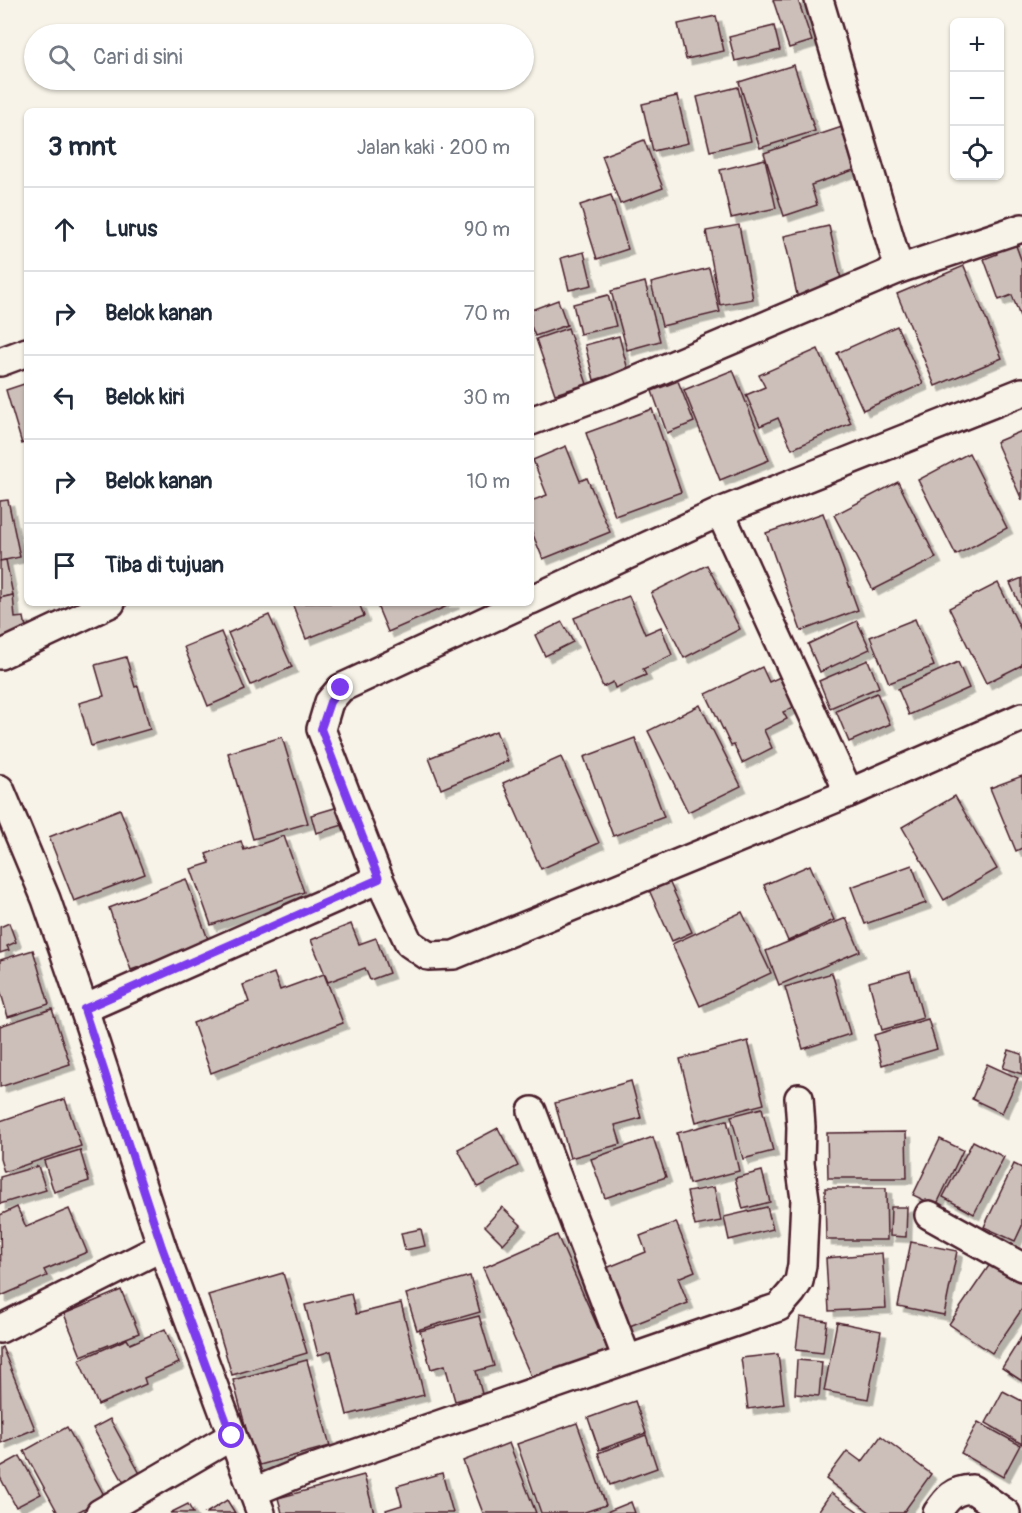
<!DOCTYPE html>
<html lang="id">
<head>
<meta charset="utf-8">
<style>
	:root { --surface:#fff; --page:#f2f2f3; --text:#1f2937; --muted:#747a83; --line:#e0e1e3 }
	body { margin:0; font-family:Pangolin,sans-serif; background:var(--page); color:var(--text) }
	.controls { position:absolute; right:18px; top:18px; display:grid; overflow:hidden; border-radius:9px; box-shadow:0 2px 4px #0004 }
	.controls button { width:54px; height:54px; display:grid; place-items:center; padding:0; border:0; border-bottom:2px solid var(--line); background:var(--surface); color:var(--text); font:30px sans-serif }
	.stop { position:absolute; width:18px; height:18px; margin:-14px; border:4px solid #7c3aed; border-radius:50%; background:#fff }
	.stop.end { background:#7c3aed; border-color:#fff; box-shadow:0 2px 6px #0008 }
	.list { margin:0; padding:0; list-style:none }
	h2 { display:flex; justify-content:space-between; align-items:center; height:78px; margin:0; padding:0 24px; font-size:26px }
	h2 small { font-size:20px; font-weight:400; color:var(--muted) }
	.list li { display:grid; grid-template-columns:39px 1fr auto; gap:18px; align-items:center; box-sizing:border-box; height:84px; padding:0 24px; border-top:2px solid var(--line) }
	.list b { display:block; font-size:22px; white-space:nowrap }
	.list em { font-size:20px; font-style:normal; color:var(--muted) }
	.icon { flex:none; width:33px; height:33px; fill:none; stroke:currentColor; stroke-width:2; stroke-linecap:round; stroke-linejoin:round }
	.map { position:relative; flex:none; width:1022px; height:1513px; overflow:hidden }
	.search { position:absolute; background:var(--surface); box-shadow:0 2px 4px #0004; left:24px; top:24px; width:510px; height:66px; display:flex; align-items:center; gap:15px; box-sizing:border-box; padding:0 21px; border-radius:33px; color:var(--muted); font-size:22px }
	.panel { position:absolute; background:var(--surface); box-shadow:0 2px 4px #0004; left:24px; top:108px; width:510px; height:498px; border-radius:9px }
	.map>svg:first-child { display:block }
	.building { fill:#ccbfb9; stroke:#4a1f2b; stroke-width:1.5; filter:url(#shadow) }
	.lines { fill:none; stroke-linecap:round; stroke-linejoin:round }
	.street-casing { stroke:#4a1f2b; stroke-width:32 }
	.street { stroke:#f7f3e8; stroke-width:27 }
	.route { stroke:#7c3aed; stroke-width:8 }
</style>
</head>
<body>
<div class="map">
<svg width="1022" height="1513" viewBox="0 0 1022 1513">
	<defs>
		<filter id="shadow"><feDropShadow dx="5.5" dy="5.5" stdDeviation="0" flood-color="#0004"/></filter>
	</defs>
	<rect width="100%" height="100%" fill="#f7f3e8"/>
	<filter id="ink" filterUnits="userSpaceOnUse"><feTurbulence type="fractalNoise" baseFrequency=".0167" numOctaves="2"/><feDisplacementMap in="SourceGraphic" scale="12" xChannelSelector="R" yChannelSelector="G"/><feConvolveMatrix kernelMatrix="1 2 1 2 8 2 1 2 1" color-interpolation-filters="sRGB"/></filter>
	<g filter="url(#ink)">
		<g class="building">
			<polygon points="773,0 798,0 812,41 789,48"/>
			<polygon points="716,16 724,51 686,59 678,24"/>
			<polygon points="774,26 780,50 735,61 729,37"/>
			<polygon points="794,65 815,131 760,148 739,82"/>
			<polygon points="738,87 751,141 710,151 697,97"/>
			<polygon points="677,96 688,143 653,151 642,104"/>
			<polygon points="851,124 865,166 811,185 817,205 784,216 764,153"/>
			<polygon points="644,140 663,188 620,204 602,156"/>
			<polygon points="765,159 776,208 731,218 720,170"/>
			<polygon points="611,195 628,249 597,259 580,205"/>
			<polygon points="739,225 753,299 720,305 706,231"/>
			<polygon points="829,226 843,288 798,299 784,236"/>
			<polygon points="1012,235 1022,262 1022,322 1012,295 999,300 984,259 997,254 993,242"/>
			<polygon points="584,252 592,285 569,290 561,258"/>
			<polygon points="964,266 1002,358 935,386 897,294"/>
			<polygon points="709,268 720,312 662,326 651,283"/>
			<polygon points="645,282 660,341 627,350 611,291"/>
			<polygon points="608,295 616,326 580,334 573,304"/>
			<polygon points="558,300 567,325 535,336 531,326 531,310"/>
			<polygon points="897,326 923,384 863,410 837,353"/>
			<polygon points="568,328 587,384 555,394 536,339"/>
			<polygon points="619,336 628,370 594,380 585,345"/>
			<polygon points="818,349 851,423 792,449 778,418 760,426 746,395 765,387 759,375"/>
			<polygon points="733,370 769,460 720,480 684,390"/>
			<polygon points="678,381 694,422 667,433 652,391"/>
			<polygon points="27,383 27,442 22,444 6,390"/>
			<polygon points="652,409 681,492 615,516 586,433"/>
			<polygon points="1022,431 1022,500 996,442"/>
			<polygon points="566,446 580,481 587,478 610,532 543,559 531,530 531,501 547,495 533,460"/>
			<polygon points="969,453 1007,528 956,555 918,480"/>
			<polygon points="898,482 936,558 873,590 834,515"/>
			<polygon points="8,500 20,557 0,561 0,501"/>
			<polygon points="823,513 858,610 801,631 766,533"/>
			<polygon points="6,560 13,595 0,598 0,561"/>
			<polygon points="707,565 740,629 684,658 651,593"/>
			<polygon points="1022,578 1022,610 1010,583"/>
			<polygon points="998,583 1022,632 1022,665 986,683 949,608"/>
			<polygon points="13,595 15,618 24,617 28,638 0,644 0,598"/>
			<polygon points="629,596 645,634 661,627 672,655 643,669 646,675 615,688 613,682 603,687 574,618"/>
			<polygon points="292,603 359,603 364,616 306,639"/>
			<polygon points="376,603 454,603 388,632"/>
			<polygon points="269,615 292,667 251,685 228,633"/>
			<polygon points="915,619 934,666 889,683 870,637"/>
			<polygon points="857,621 870,649 820,672 808,644"/>
			<polygon points="562,622 573,642 545,656 535,635"/>
			<polygon points="221,632 245,690 208,706 184,647"/>
			<polygon points="126,657 135,687 138,686 150,729 91,746 79,703 104,696 95,665"/>
			<polygon points="868,660 879,687 830,708 819,681"/>
			<polygon points="958,662 969,688 909,715 898,689"/>
			<polygon points="762,667 769,682 780,677 794,707 783,712 787,719 764,730 772,748 742,763 734,745 731,746 706,694"/>
			<polygon points="877,693 890,724 849,742 836,711"/>
			<polygon points="700,705 741,786 688,812 648,731"/>
			<polygon points="496,731 508,761 441,789 429,758"/>
			<polygon points="282,737 308,823 253,839 228,753"/>
			<polygon points="635,738 664,817 613,836 584,757"/>
			<polygon points="561,757 599,843 541,869 503,783"/>
			<polygon points="1022,776 1022,848 1016,851 990,788"/>
			<polygon points="955,796 997,869 944,900 902,827"/>
			<polygon points="338,807 343,825 316,833 311,815"/>
			<polygon points="120,809 145,874 74,901 49,837"/>
			<polygon points="284,836 304,892 211,925 191,869 210,863 206,854 241,841 244,850"/>
			<polygon points="810,865 834,920 788,941 764,885"/>
			<polygon points="912,865 926,903 865,924 851,887"/>
			<polygon points="186,879 209,942 131,970 109,908"/>
			<polygon points="669,881 692,932 672,941 649,890"/>
			<polygon points="742,912 771,973 700,1006 672,944"/>
			<polygon points="846,918 860,951 779,985 766,951"/>
			<polygon points="9,923 16,942 7,946 9,950 0,953 0,927"/>
			<polygon points="351,924 359,944 376,938 389,973 370,980 365,968 328,982 311,940"/>
			<polygon points="33,950 49,1004 8,1017 0,990 0,960"/>
			<polygon points="910,971 923,1018 882,1030 869,982"/>
			<polygon points="274,973 280,990 324,974 343,1023 211,1073 193,1023 249,1002 243,985"/>
			<polygon points="832,973 850,1034 803,1049 785,987"/>
			<polygon points="52,1009 70,1064 0,1087 0,1026"/>
			<polygon points="928,1019 937,1049 882,1065 874,1035"/>
			<polygon points="748,1041 764,1104 696,1122 680,1059"/>
			<polygon points="1009,1050 1022,1054 1022,1074 1003,1068"/>
			<polygon points="987,1064 1018,1078 1002,1113 972,1099"/>
			<polygon points="631,1081 641,1118 615,1125 621,1144 570,1158 555,1103"/>
			<polygon points="65,1099 81,1146 4,1172 0,1159 0,1121"/>
			<polygon points="762,1108 773,1151 743,1159 731,1116"/>
			<polygon points="727,1120 739,1171 689,1184 677,1133"/>
			<polygon points="498,1128 518,1166 478,1187 458,1149"/>
			<polygon points="906,1132 907,1178 828,1178 827,1133"/>
			<polygon points="653,1137 666,1177 605,1198 591,1159"/>
			<polygon points="940,1139 963,1150 936,1206 913,1195"/>
			<polygon points="973,1141 1004,1157 974,1214 943,1197"/>
			<polygon points="80,1150 89,1181 54,1192 44,1161"/>
			<polygon points="1014,1164 1022,1168 1022,1226 1015,1241 984,1227"/>
			<polygon points="38,1166 46,1190 0,1204 0,1177"/>
			<polygon points="762,1171 770,1202 743,1209 735,1178"/>
			<polygon points="714,1187 721,1221 695,1226 687,1192"/>
			<polygon points="825,1188 886,1188 887,1240 826,1240"/>
			<polygon points="17,1207 26,1227 69,1209 87,1252 44,1270 47,1276 1,1296 0,1215"/>
			<polygon points="502,1207 521,1225 503,1244 485,1226"/>
			<polygon points="767,1207 773,1229 729,1240 724,1217"/>
			<polygon points="891,1207 907,1207 906,1237 890,1236"/>
			<polygon points="676,1222 695,1271 678,1278 688,1303 622,1329 599,1271 646,1252 640,1236"/>
			<polygon points="421,1229 425,1246 405,1250 401,1233"/>
			<polygon points="557,1235 608,1350 534,1383 483,1268"/>
			<polygon points="911,1242 957,1251 944,1315 898,1306"/>
			<polygon points="882,1253 886,1308 829,1311 826,1258"/>
			<polygon points="995,1257 1022,1275 1022,1309 992,1353 949,1324"/>
			<polygon points="283,1273 307,1353 232,1375 208,1295"/>
			<polygon points="470,1276 480,1312 417,1330 406,1294"/>
			<polygon points="121,1290 139,1333 81,1356 64,1314"/>
			<polygon points="351,1294 356,1314 401,1303 424,1395 347,1415 331,1351 318,1355 305,1305"/>
			<polygon points="479,1316 494,1366 476,1371 482,1394 455,1401 445,1365 431,1369 420,1331"/>
			<polygon points="800,1317 827,1321 823,1353 796,1350"/>
			<polygon points="837,1322 881,1331 868,1399 824,1391"/>
			<polygon points="165,1329 179,1363 144,1378 146,1384 98,1405 79,1360 127,1339 130,1344"/>
			<polygon points="1022,1336 1022,1381 1002,1368"/>
			<polygon points="2,1347 35,1429 1,1443 0,1348"/>
			<polygon points="778,1354 784,1404 748,1409 741,1358"/>
			<polygon points="307,1360 330,1446 256,1466 233,1380"/>
			<polygon points="797,1360 822,1362 819,1396 795,1394"/>
			<polygon points="1003,1391 1022,1401 1022,1444 986,1423"/>
			<polygon points="635,1401 646,1433 599,1450 588,1418"/>
			<polygon points="110,1419 144,1481 128,1490 93,1428"/>
			<polygon points="978,1422 1020,1445 1003,1477 961,1453"/>
			<polygon points="577,1423 606,1505 582,1513 541,1513 517,1444"/>
			<polygon points="67,1427 105,1497 76,1513 58,1513 24,1451"/>
			<polygon points="646,1435 657,1468 610,1485 598,1453"/>
			<polygon points="881,1436 931,1474 903,1513 871,1513 826,1479 847,1451 862,1462"/>
			<polygon points="509,1443 536,1513 483,1513 463,1461"/>
			<polygon points="20,1456 41,1494 16,1507 0,1477 0,1467"/>
			<polygon points="442,1473 453,1513 387,1513 386,1510 402,1505 397,1486"/>
			<polygon points="364,1475 374,1513 282,1513 278,1498"/>
			<polygon points="831,1493 860,1513 817,1513"/>
			<polygon points="227,1500 235,1513 206,1513"/>
			<polygon points="631,1502 635,1513 604,1513"/>
			<polygon points="188,1504 193,1513 170,1513"/>
		</g>
		<g class="lines">
			<g class="street-casing">
				<g id="street">
					<polyline points="819,0 899,269"/>
					<polyline points="0,362 27,352"/>
					<polyline points="531,421 614,390 899,269 1022,228"/>
					<polyline points="720,512 849,793"/>
					<polyline points="531,600 720,512 1022,392"/>
					<polyline points="0,655 111,603"/>
					<polyline points="0,789 46,899 84,1009 162,1247 261,1513"/>
					<polyline points="379,879 409,943 428,956 454,955 849,793 1022,717"/>
					<polyline points="84,1009 379,879 321,729 329,702 341,688 524,603"/>
					<polyline points="532,1111 627,1359"/>
					<polyline points="929,1215 1022,1267"/>
					<polyline points="0,1329 162,1247"/>
					<polyline points="253,1492 302,1472 779,1307 792,1292 799,1281 802,1265 805,1199 800,1163 801,1127 799,1098"/>
					<polyline points="100,1513 232,1436"/>
					<path d="M937 1513C947 1498 953 1490 972 1489L1006 1513"/>
				</g>
			</g>
			<use href="#street" class="street"/>
		</g>
	</g>
	<g class="lines" filter="url(#ink)">
		<polyline class="route" points="232,1436 162,1247 84,1009 379,879 321,729 330,702 341,688"/>
	</g>
</svg>
<div class="controls">
<button>+</button>
<button>−</button>
<button><svg class="icon" aria-label="locate" viewBox="0 0 24 24"><circle cx="12" cy="12" r="6"/><path d="M12 2v4M12 18v4M2 12h4M18 12h4"/></svg></button>
</div>
<div class="stop" style="left:232px;top:1436px"></div>
<div class="stop end" style="left:341px;top:688px"></div>
<div class="search"><svg class="icon" aria-label="search" viewBox="0 0 24 24"><circle cx="10" cy="10" r="6"/><path d="M15 15l6 6"/></svg>Cari di sini</div>
<section class="panel">
<h2>3 mnt<small>Jalan kaki · 200 m</small></h2>
<ul class="list">
<li><svg class="icon" aria-label="ahead" viewBox="0 0 24 24"><path d="M12 20V5M6 11l6-6 6 6"/></svg><div><b>Lurus</b></div><em>90 m</em></li>
<li><svg class="icon" aria-label="right" viewBox="0 0 24 24"><path d="M7 20v-9h11M14 6l5 5-5 5"/></svg><div><b>Belok kanan</b></div><em>70 m</em></li>
<li><svg class="icon" aria-label="left" viewBox="0 0 24 24"><path d="M17 20v-9H6M10 6l-5 5 5 5"/></svg><div><b>Belok kiri</b></div><em>30 m</em></li>
<li><svg class="icon" aria-label="right" viewBox="0 0 24 24"><path d="M7 20v-9h11M14 6l5 5-5 5"/></svg><div><b>Belok kanan</b></div><em>10 m</em></li>
<li><svg class="icon" aria-label="arrive" viewBox="0 0 24 24"><path d="M6 21V4h12l-3 4 3 4H6"/></svg><div><b>Tiba di tujuan</b></div></li>
</ul>
</section>
</div>
</body>
</html>
